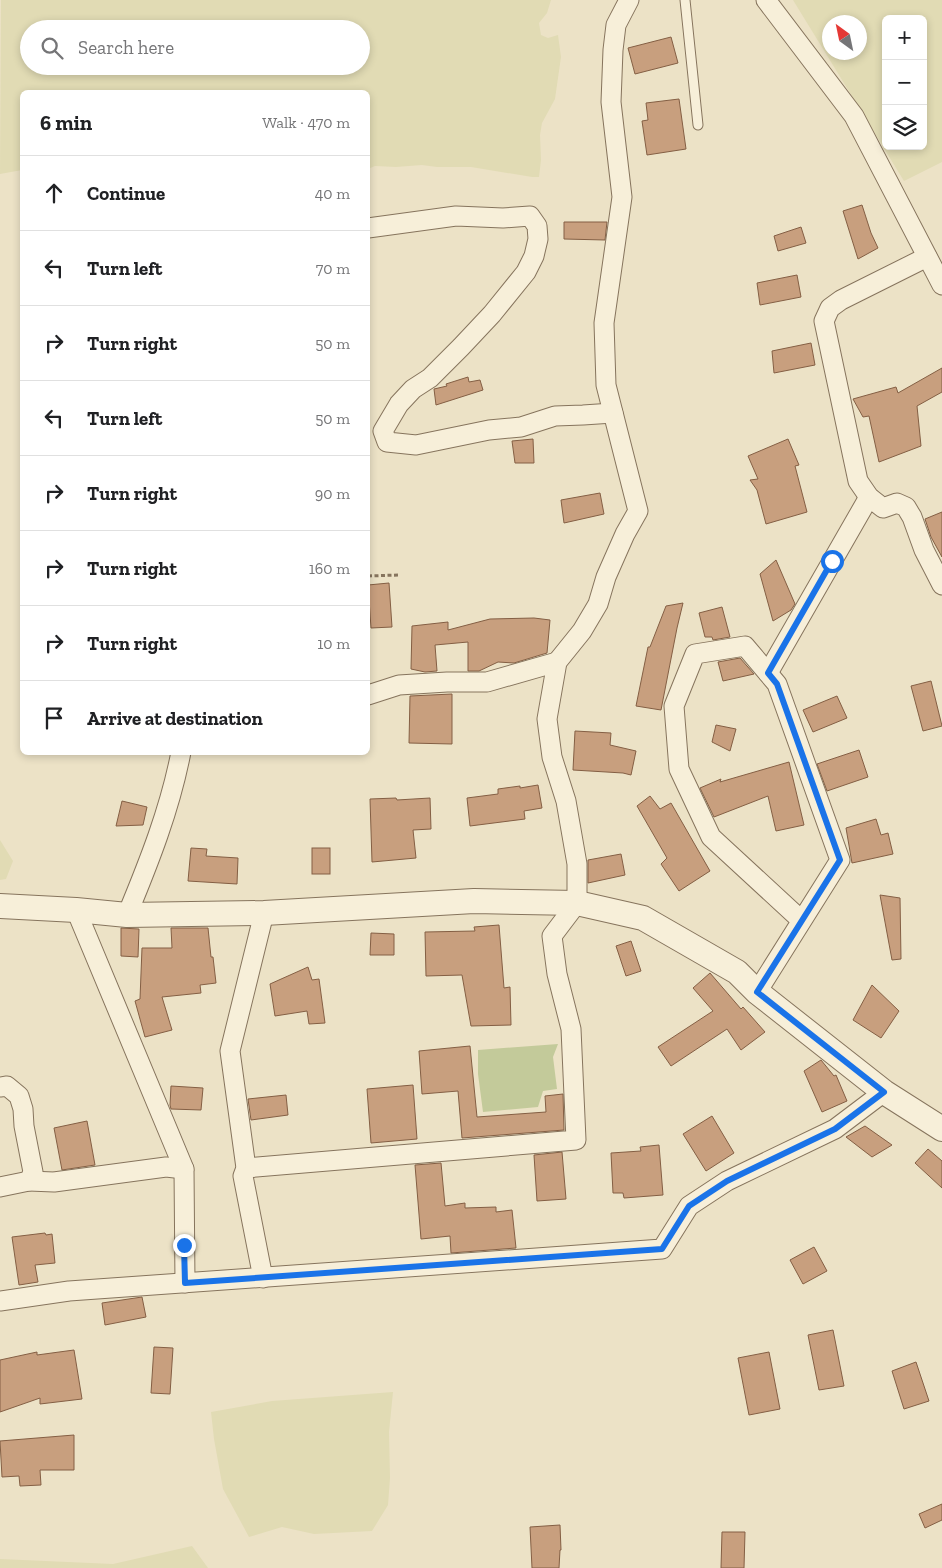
<!DOCTYPE html>
<html lang="en">
<head>
<meta charset="utf-8">
<style>
	:root { --surface:#fff; --page:#f6f6f6; --text:#202124; --muted:#757577; --line:#e0e0e0 }
	body { margin:0; font-family:"Zilla Slab",serif; background:var(--page); color:var(--text) }
	.controls { position:absolute; right:15px; top:15px; display:grid; overflow:hidden; border-radius:8px; box-shadow:0 2px 8px #0003 }
	.controls button { width:45px; height:45px; display:grid; place-items:center; padding:0; border:0; border-bottom:1px solid var(--line); background:var(--surface); color:var(--text); font:25px sans-serif }
	.compass { position:absolute; left:822px; top:15px; width:45px; height:45px; border-radius:50%; background:var(--surface); box-shadow:0 2px 8px #0003; rotate:327deg }
	.stop { position:absolute; width:15px; height:15px; margin:-11px; border:4px solid #1a73e8; border-radius:50%; background:#fff }
	.stop.end { background:#1a73e8; border-color:#fff; box-shadow:0 1px 5px #0008 }
	.list { margin:0; padding:0; list-style:none }
	h2 { display:flex; justify-content:space-between; align-items:center; height:65px; margin:0; padding:0 20px; font-size:21px }
	h2 small { font-size:16px; font-weight:400; color:var(--muted) }
	.list li { display:grid; grid-template-columns:32px 1fr auto; gap:15px; align-items:center; box-sizing:border-box; height:75px; padding:0 20px; border-top:1px solid var(--line) }
	.list b { display:block; font-size:19px; white-space:nowrap }
	.list em { font-size:16px; font-style:normal; color:var(--muted) }
	.icon { flex:none; width:28px; height:28px; fill:none; stroke:currentColor; stroke-width:2; stroke-linecap:round; stroke-linejoin:round }
	.map { position:relative; flex:none; width:942px; height:1568px; overflow:hidden }
	.search { position:absolute; background:var(--surface); box-shadow:0 2px 8px #0003; left:20px; top:20px; width:350px; height:55px; display:flex; align-items:center; gap:12px; box-sizing:border-box; padding:0 18px; border-radius:28px; color:var(--muted); font-size:19px }
	.panel { position:absolute; background:var(--surface); box-shadow:0 2px 8px #0003; left:20px; top:90px; width:350px; height:665px; border-radius:8px }
	.map>svg:first-child { display:block }
	.farmland { fill:#e1dbb4; fill-rule:evenodd }
	.green { fill:#c3ca9a }
	.building { fill:#c89f7e; stroke:#845f44 }
	.lines { fill:none; stroke-linecap:round; stroke-linejoin:round }
	.service-casing { stroke:#86745d; stroke-width:11 }
	.minor-casing { stroke:#86745d; stroke-width:21 }
	.tertiary-casing { stroke:#86745d; stroke-width:26 }
	.path { stroke:#86745d; stroke-width:3; stroke-dasharray:4 2.5; stroke-linecap:butt }
	.service { stroke:#f7efd9; stroke-width:9 }
	.minor { stroke:#f7efd9; stroke-width:19 }
	.tertiary { stroke:#f7efd9; stroke-width:24 }
	.route { stroke:#1a73e8; stroke-width:6 }
</style>
</head>
<body>
<div class="map">
<svg width="942" height="1568" viewBox="0 0 942 1568">
	<rect width="100%" height="100%" fill="#ece2c6"/>
	<g class="farmland">
		<path d="M1 0H551L547 13 539 23 541 35 548 38 558 35 561 57 555 99 542 123 540 135 541 160 539 177H532L471 167H437L422 165 396 167 375 166 368 169V92H22V170L0 174ZM29 29H361V66H29Z"/>
		<path d="M793 0H942V162L904 181ZM886 19H923V146H886ZM830 22H860V52H830Z"/>
		<polygon points="0,840 13,861 6,879 0,880"/>
		<polygon points="393,1392 389,1432 390,1478 388,1505 372,1531 314,1534 282,1527 249,1537 223,1489 214,1439 211,1412 272,1401"/>
		<polygon points="192,1546 208,1568 0,1568 0,1559 113,1564"/>
	</g>
	<polygon class="green" points="558,1044 553,1057 557,1089 543,1091 538,1107 483,1112 478,1074 478,1050"/>
	<g class="building">
		<polygon points="671,37 678,63 635,74 628,48"/>
		<polygon points="679,99 686,149 647,155 642,121 648,120 646,103"/>
		<polygon points="862,205 871,233 878,248 858,259 843,211"/>
		<polygon points="564,222 607,222 605,240 564,239"/>
		<polygon points="801,227 806,243 778,251 774,236"/>
		<polygon points="797,275 801,297 760,305 757,283"/>
		<polygon points="811,343 815,365 774,373 772,351"/>
		<polygon points="942,368 942,392 917,406 921,446 879,462 869,416 863,417 853,399 896,387 898,393"/>
		<polygon points="468,377 469,382 480,380 483,390 436,405 434,389 447,386 446,384"/>
		<polygon points="533,439 534,463 515,463 512,441"/>
		<polygon points="788,439 799,465 795,466 807,512 766,524 757,490 750,480 758,479 748,456"/>
		<polygon points="600,493 604,514 564,523 561,500"/>
		<polygon points="942,512 942,557 931,537 925,519"/>
		<polygon points="776,560 795,604 791,610 773,621 760,574"/>
		<polygon points="389,583 392,627 371,628 368,585"/>
		<polygon points="683,603 677,628 661,710 636,706 648,647 650,647 666,606"/>
		<polygon points="722,607 730,637 713,640 712,637 705,637 699,613"/>
		<polygon points="534,618 550,620 547,653 514,663 498,662 479,671 468,671 468,642 435,645 437,671 425,672 411,669 412,626 448,622 448,630 490,619"/>
		<polygon points="740,658 754,674 723,681 718,662"/>
		<polygon points="931,681 942,726 923,731 911,686"/>
		<polygon points="452,694 452,744 409,743 410,696"/>
		<polygon points="837,696 847,718 813,732 803,710"/>
		<polygon points="716,725 736,729 730,751 712,742"/>
		<polygon points="575,731 611,733 610,745 636,751 631,775 623,773 573,770"/>
		<polygon points="859,750 868,777 827,791 817,764"/>
		<polygon points="789,762 804,825 776,831 768,796 714,817 700,788 721,779 720,782"/>
		<polygon points="538,785 542,808 524,811 525,819 470,826 467,798 498,794 498,789 520,786 520,788"/>
		<polygon points="650,796 660,809 671,803 710,871 679,891 661,864 667,858 637,806"/>
		<polygon points="396,798 397,800 430,798 431,829 413,830 416,858 372,862 370,799"/>
		<polygon points="122,801 147,807 143,825 116,826"/>
		<polygon points="876,819 881,835 888,833 893,854 852,863 846,828"/>
		<polygon points="191,848 207,849 206,856 238,858 237,884 188,881"/>
		<rect x="312" y="848" width="18" height="26"/>
		<polygon points="621,854 625,875 588,883 588,860"/>
		<polygon points="880,895 900,898 901,959 892,960"/>
		<polygon points="499,925 504,988 510,987 511,1025 471,1026 462,975 426,976 425,932 475,931 474,927"/>
		<polygon points="121,928 139,929 138,957 121,956"/>
		<polygon points="171,928 208,928 211,957 213,957 216,983 200,985 201,993 162,997 172,1030 145,1037 135,1001 140,999 142,948 172,948"/>
		<polygon points="371,933 394,934 394,955 370,955"/>
		<polygon points="631,941 641,971 626,976 616,946"/>
		<polygon points="308,967 312,980 319,979 325,1023 309,1024 307,1011 275,1016 270,984"/>
		<polygon points="710,973 741,1009 743,1007 765,1032 741,1050 727,1029 671,1066 658,1047 713,1011 693,988"/>
		<polygon points="872,985 899,1011 881,1038 853,1020"/>
		<polygon points="470,1046 477,1117 546,1112 545,1096 563,1094 564,1130 462,1138 458,1091 422,1094 419,1051"/>
		<polygon points="821,1060 834,1076 836,1075 847,1101 822,1112 804,1071"/>
		<polygon points="413,1085 417,1139 371,1143 367,1089"/>
		<polygon points="171,1086 203,1088 201,1110 171,1109 170,1105"/>
		<polygon points="286,1095 288,1115 251,1120 248,1099"/>
		<polygon points="712,1116 734,1153 706,1171 683,1134"/>
		<polygon points="87,1121 95,1165 62,1170 54,1128"/>
		<polygon points="865,1126 892,1145 872,1157 846,1137"/>
		<polygon points="659,1145 663,1195 624,1198 623,1193 613,1193 611,1153 641,1151 640,1147"/>
		<polygon points="928,1149 942,1161 942,1188 915,1163"/>
		<polygon points="562,1152 566,1199 537,1201 534,1155"/>
		<polygon points="441,1163 445,1206 465,1203 465,1208 496,1207 496,1212 512,1210 516,1248 451,1253 450,1236 421,1239 415,1165"/>
		<polygon points="45,1233 46,1235 52,1234 55,1263 35,1265 38,1282 19,1285 12,1237"/>
		<polygon points="814,1247 827,1271 803,1284 790,1260"/>
		<polygon points="142,1297 146,1317 105,1325 102,1303"/>
		<polygon points="833,1330 844,1386 819,1390 808,1335"/>
		<polygon points="154,1347 173,1348 170,1394 151,1393"/>
		<polygon points="74,1350 82,1399 40,1404 40,1398 0,1412 0,1360 37,1352 37,1355"/>
		<polygon points="769,1352 780,1409 749,1415 738,1358"/>
		<polygon points="916,1362 929,1401 904,1409 892,1371"/>
		<polygon points="74,1435 74,1470 40,1470 41,1485 20,1486 19,1476 2,1477 0,1441"/>
		<polygon points="942,1504 942,1520 925,1528 919,1514"/>
		<polygon points="560,1525 561,1550 560,1550 559,1568 532,1568 530,1527"/>
		<polygon points="722,1532 745,1532 744,1568 721,1568"/>
	</g>
	<g class="lines">
		<g class="service-casing">
			<polyline id="service" points="685,0 698,125"/>
		</g>
		<g class="minor-casing">
			<g id="minor">
				<polyline points="766,0 854,116 942,285"/>
				<polyline points="368,228 456,216 503,218 530,216 537,226 538,239 534,256 526,272 492,314 461,347 430,378 413,389 399,404 383,431 387,442 416,445 489,430 521,427 555,416 583,415 613,413"/>
				<polyline points="927,257 841,300 830,308 824,321 858,481 869,497 883,508 897,503 906,507 912,517 924,550 942,585"/>
				<polyline points="768,673 869,497"/>
				<polyline points="368,695 399,685 447,682 487,682 557,662"/>
				<polyline points="76,910 184,1169 185,1283"/>
				<path d="M127 915C149 862 170 809 181 752"/>
				<polyline points="757,992 840,860 777,684 745,646 695,654 674,706 679,769 711,837 801,920"/>
				<polyline points="0,1087 7,1086 19,1096 23,1109 24,1126 33,1172 29,1181 0,1187"/>
				<polyline points="246,1168 576,1140 571,1029 557,974 552,936 577,903 577,864 566,801 552,757 547,719 557,662 582,631 598,604 606,577 625,534 638,511 606,385 604,323 622,197 611,102 613,50 616,25 629,0"/>
				<polyline points="29,1181 54,1182 166,1167 184,1169"/>
				<polyline points="263,1278 243,1176 246,1168 230,1051 264,913"/>
				<polyline points="0,1301 69,1291 662,1249 689,1206 727,1181 835,1129 884,1092"/>
			</g>
		</g>
		<g class="tertiary-casing">
			<polyline id="tertiary" points="0,906 76,910 127,915 264,913 474,901 577,903 643,918 737,972 757,992 884,1092 942,1129"/>
		</g>
		<polyline class="path" points="368,576 398,575"/>
		<use href="#service" class="service"/>
		<use href="#minor" class="minor"/>
		<use href="#tertiary" class="tertiary"/>
	</g>
	<g class="lines">
		<polyline class="route" points="184,1245 185,1283 662,1249 689,1206 727,1181 835,1129 884,1092 757,992 840,860 777,684 768,673 832,561"/>
	</g>
</svg>
<div class="controls">
<button>+</button>
<button>−</button>
<button><svg class="icon" aria-label="layers" viewBox="0 0 24 24"><path d="M12 4l9 5-9 5-9-5zM3 14l9 5 9-5"/></svg></button>
</div>
<svg class="compass" viewBox="-18 -18 36 36"><path d="M0-13l5 13h-10z" fill="#e53935"/><path d="M0 13l5-13h-10z" fill="#757577"/></svg>
<div class="stop" style="left:832px;top:561px"></div>
<div class="stop end" style="left:184px;top:1245px"></div>
<div class="search"><svg class="icon" aria-label="search" viewBox="0 0 24 24"><circle cx="10" cy="10" r="6"/><path d="M15 15l6 6"/></svg>Search here</div>
<section class="panel">
<h2>6 min<small>Walk · 470 m</small></h2>
<ul class="list">
<li><svg class="icon" aria-label="ahead" viewBox="0 0 24 24"><path d="M12 20V5M6 11l6-6 6 6"/></svg><div><b>Continue</b></div><em>40 m</em></li>
<li><svg class="icon" aria-label="left" viewBox="0 0 24 24"><path d="M17 20v-9H6M10 6l-5 5 5 5"/></svg><div><b>Turn left</b></div><em>70 m</em></li>
<li><svg class="icon" aria-label="right" viewBox="0 0 24 24"><path d="M7 20v-9h11M14 6l5 5-5 5"/></svg><div><b>Turn right</b></div><em>50 m</em></li>
<li><svg class="icon" aria-label="left" viewBox="0 0 24 24"><path d="M17 20v-9H6M10 6l-5 5 5 5"/></svg><div><b>Turn left</b></div><em>50 m</em></li>
<li><svg class="icon" aria-label="right" viewBox="0 0 24 24"><path d="M7 20v-9h11M14 6l5 5-5 5"/></svg><div><b>Turn right</b></div><em>90 m</em></li>
<li><svg class="icon" aria-label="right" viewBox="0 0 24 24"><path d="M7 20v-9h11M14 6l5 5-5 5"/></svg><div><b>Turn right</b></div><em>160 m</em></li>
<li><svg class="icon" aria-label="right" viewBox="0 0 24 24"><path d="M7 20v-9h11M14 6l5 5-5 5"/></svg><div><b>Turn right</b></div><em>10 m</em></li>
<li><svg class="icon" aria-label="arrive" viewBox="0 0 24 24"><path d="M6 21V4h12l-3 4 3 4H6"/></svg><div><b>Arrive at destination</b></div></li>
</ul>
</section>
</div>
</body>
</html>
